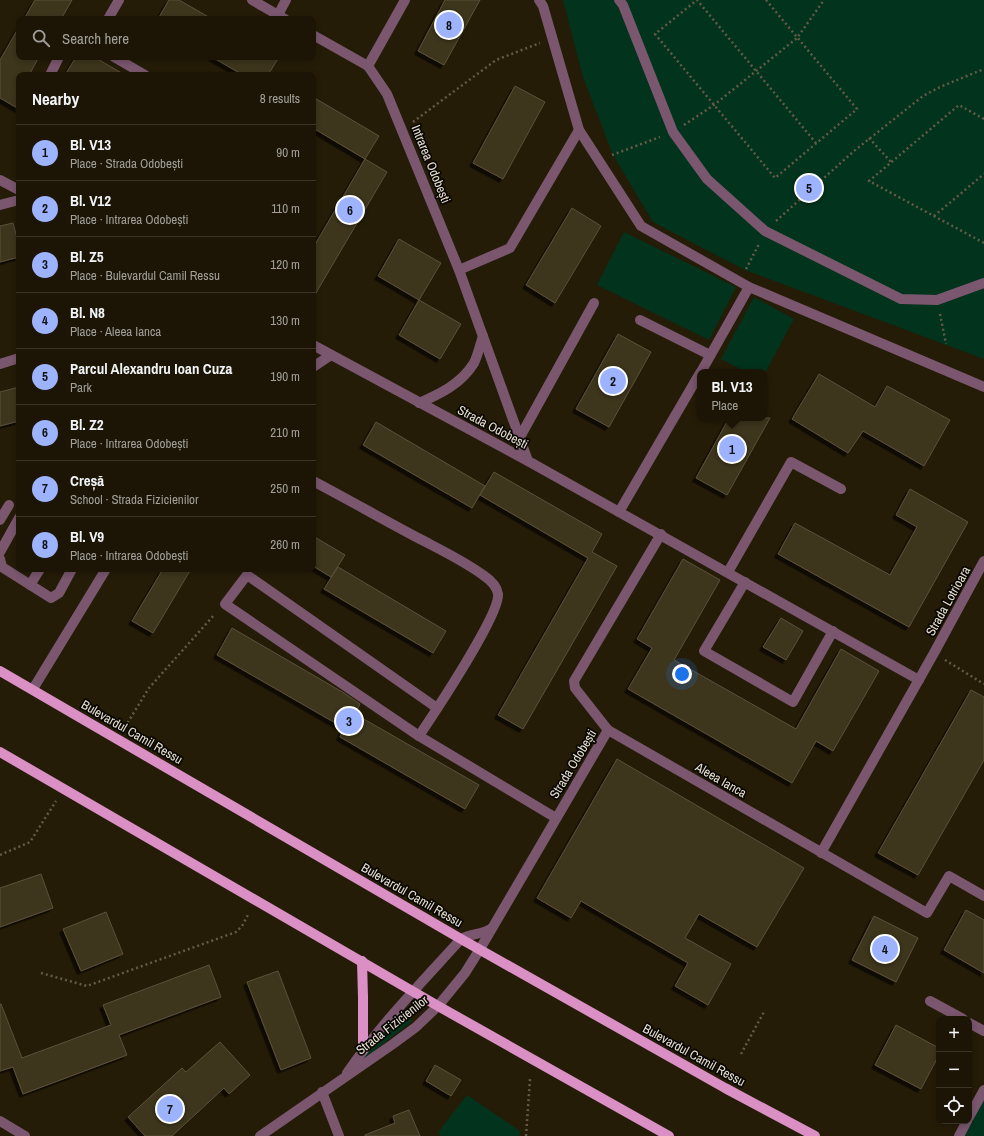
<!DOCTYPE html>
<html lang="en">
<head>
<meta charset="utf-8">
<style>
	:root { --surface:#1c1505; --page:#251e0f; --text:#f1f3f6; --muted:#a09f9a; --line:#3a3427; --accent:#9eb3fd }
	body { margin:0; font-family:"Archivo Narrow",sans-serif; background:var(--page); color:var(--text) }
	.controls { position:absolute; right:12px; bottom:12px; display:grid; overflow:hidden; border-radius:8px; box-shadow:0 2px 6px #0003 }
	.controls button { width:36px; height:36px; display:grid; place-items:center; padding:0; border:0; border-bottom:1px solid var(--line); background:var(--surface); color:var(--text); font:20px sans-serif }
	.you { position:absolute; left:682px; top:674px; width:14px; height:14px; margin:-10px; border:3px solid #fff; border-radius:50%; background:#1a73e8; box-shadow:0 0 0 6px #1a73e833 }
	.badge { display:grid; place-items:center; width:26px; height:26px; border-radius:50%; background:var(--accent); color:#111; font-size:13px; font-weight:700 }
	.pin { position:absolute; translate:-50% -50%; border:2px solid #fff; box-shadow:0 1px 4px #0006 }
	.popup { position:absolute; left:697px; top:369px; width:70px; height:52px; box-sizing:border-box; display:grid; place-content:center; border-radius:8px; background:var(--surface); filter:drop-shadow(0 1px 3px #0005); font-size:13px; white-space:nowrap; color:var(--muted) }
	.popup b { font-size:15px; color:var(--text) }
	.popup::after { content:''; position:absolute; left:50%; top:100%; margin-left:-8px; border:8px solid transparent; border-top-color:var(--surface) }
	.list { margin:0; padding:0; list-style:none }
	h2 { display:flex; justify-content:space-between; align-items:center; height:52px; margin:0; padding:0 16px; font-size:17px }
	h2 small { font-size:13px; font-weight:400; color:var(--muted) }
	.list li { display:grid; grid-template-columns:26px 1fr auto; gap:12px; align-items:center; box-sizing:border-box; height:56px; padding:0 16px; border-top:1px solid var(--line) }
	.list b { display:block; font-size:15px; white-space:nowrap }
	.list p { margin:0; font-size:13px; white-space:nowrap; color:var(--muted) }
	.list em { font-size:13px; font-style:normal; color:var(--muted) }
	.icon { flex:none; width:22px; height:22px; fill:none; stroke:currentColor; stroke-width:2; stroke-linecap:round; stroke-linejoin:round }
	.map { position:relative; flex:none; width:984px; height:1136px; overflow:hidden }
	.search { position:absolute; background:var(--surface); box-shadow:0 2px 6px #0003; left:16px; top:16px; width:300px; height:44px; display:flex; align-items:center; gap:10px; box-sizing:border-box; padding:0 14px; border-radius:8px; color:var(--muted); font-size:15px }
	.panel { position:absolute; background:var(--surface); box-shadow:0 2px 6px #0003; left:16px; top:72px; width:300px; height:500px; border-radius:8px }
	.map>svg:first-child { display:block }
	.green { fill:#02331c }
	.building { fill:#3e341f; stroke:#5b513b; filter:url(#shadow) }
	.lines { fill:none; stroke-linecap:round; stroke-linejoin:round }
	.path { stroke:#635b48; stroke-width:2.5; stroke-dasharray:2 3; stroke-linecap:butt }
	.minor { stroke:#7a576f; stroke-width:10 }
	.major { stroke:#da90c4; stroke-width:10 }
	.labels { text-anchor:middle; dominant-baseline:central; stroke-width:3.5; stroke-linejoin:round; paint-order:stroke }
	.street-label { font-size:13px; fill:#e6e0d3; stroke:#0a0702 }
</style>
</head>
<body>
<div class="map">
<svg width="984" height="1136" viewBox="0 0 984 1136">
	<defs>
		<filter id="shadow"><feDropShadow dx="-3.5" dy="3.5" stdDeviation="0" flood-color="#0009"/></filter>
	</defs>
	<rect width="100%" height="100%" fill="#251c07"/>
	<g class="green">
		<polygon points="563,0 984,0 984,359 745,270 653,222 613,155 583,77"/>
		<polygon points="624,232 736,287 709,340 597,285"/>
		<polygon points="754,297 794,319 764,375 764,372 746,372 721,359"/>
		<polygon points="402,1013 411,1019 411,1022 360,1062 359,1061 398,1014"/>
		<polygon points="984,1090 984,1136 959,1136"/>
		<polygon points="467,1095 520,1131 519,1136 440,1136 439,1131"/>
	</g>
	<g class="building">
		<polygon points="35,0 72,0 61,19 24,19"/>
		<polygon points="169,0 179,0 212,19 158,19"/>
		<polygon points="445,0 480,0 444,65 418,51"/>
		<polygon points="19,27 19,57 39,57 29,75 19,75 19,109 0,98 0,60"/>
		<polygon points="76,57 94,57 125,75 65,75"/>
		<polygon points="212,57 279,57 268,75 243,75"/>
		<polygon points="515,86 545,102 503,179 473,163"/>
		<polygon points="313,97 379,136 365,159 313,128"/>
		<polygon points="365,159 387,172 313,298 313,248"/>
		<polygon points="572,208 601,226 555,303 526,285"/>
		<polygon points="13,223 19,245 19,257 0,262 0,226"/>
		<polygon points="399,239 441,263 419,300 378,276"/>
		<polygon points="419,300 461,324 440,359 399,335"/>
		<polygon points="618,334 651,352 609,427 576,409"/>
		<polygon points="819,374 875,407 887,386 950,420 924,466 863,431 848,453 792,419"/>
		<polygon points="19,387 19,421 0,426 0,392"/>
		<polygon points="729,418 770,418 727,495 696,478"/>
		<polygon points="376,422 485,486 472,508 363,445"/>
		<polygon points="494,472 602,534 592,552 617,566 523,729 498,715 588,558 480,495"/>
		<polygon points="910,489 968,522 909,627 778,554 795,523 890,575 917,527 896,515"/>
		<polygon points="313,536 345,555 331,577 313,566"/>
		<polygon points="683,559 720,580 674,660 796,729 841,649 879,671 833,751 816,741 792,783 628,689 652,648 637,639"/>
		<polygon points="338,567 446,631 433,653 324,589"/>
		<polygon points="163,569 191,569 153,633 132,621"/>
		<polygon points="781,618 803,631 786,660 763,647"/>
		<polygon points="232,628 344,693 360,704 355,714 479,785 465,809 340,737 344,728 217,655"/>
		<polygon points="971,690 984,697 984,760 918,875 878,853"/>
		<polygon points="617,759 804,868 757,947 699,914 685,938 731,964 708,1005 675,986 688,963 581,901 571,918 537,898"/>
		<polygon points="41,874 53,908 0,927 0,888"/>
		<polygon points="966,910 984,920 984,973 944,950"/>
		<polygon points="106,912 123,954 81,971 63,929"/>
		<polygon points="874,916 918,938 896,982 852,960"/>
		<polygon points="209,965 221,997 119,1035 127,1055 23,1094 13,1067 0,1071 0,1004 1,1004 22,1058 111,1025 103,1005"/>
		<polygon points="278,971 311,1058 281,1070 247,982"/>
		<polygon points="896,1025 939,1048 939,1055 921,1089 875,1065"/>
		<polygon points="220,1042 250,1075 229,1094 224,1088 172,1136 145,1136 128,1117 182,1068 186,1072"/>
		<polygon points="435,1065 461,1080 451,1096 426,1081"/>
		<polygon points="409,1110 420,1136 365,1136 365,1135 395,1123 393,1116"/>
	</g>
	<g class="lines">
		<g class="path">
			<polyline points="766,0 857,109 775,178 655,34 697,0 816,143"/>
			<polyline points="984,119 959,105 869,181 984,243"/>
			<polyline points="413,122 496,60 540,43"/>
			<polyline points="684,125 714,105 797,38 824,0"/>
			<polyline points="869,138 891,162"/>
			<polyline points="612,155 660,137"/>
			<polyline points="934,216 984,174"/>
			<polyline points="776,221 854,151 923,96 940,87 984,69"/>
			<polyline points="746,269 759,244"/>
			<polyline points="940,314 946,344"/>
			<polyline points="945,660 984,684"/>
			<polyline points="125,727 149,688 215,614"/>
			<polyline points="0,855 30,842 56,801"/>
			<polyline points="41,973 87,986 236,932 242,926 249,913"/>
			<polyline points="741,1054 765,1010"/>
			<polyline points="526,1136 530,1079"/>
		</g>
		<g class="minor">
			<polyline points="252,0 285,19"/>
			<polyline points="539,0 543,6 579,130 641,226 749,287 984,387"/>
			<polyline points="619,0 623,5 673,132 707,179 765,231 901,299 937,300 984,283"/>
			<polyline points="278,15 286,0"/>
			<polyline points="108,19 119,0"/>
			<polyline points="313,35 368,66 387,94 459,270 528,461"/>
			<polyline points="114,57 145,75"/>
			<polyline points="368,66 405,0"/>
			<polyline points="50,75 59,57"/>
			<polyline points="0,180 19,190"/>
			<polyline points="0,205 19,200"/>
			<polyline points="459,270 510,248 579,130"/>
			<polyline points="640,320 710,355"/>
			<polyline points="313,345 528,461 919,680"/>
			<polyline points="0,364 19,358"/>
			<polyline points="313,367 331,355"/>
			<polyline points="701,372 749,287"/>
			<path d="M419 403C440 394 461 384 474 363 478 355 480 345 483 336"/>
			<polyline points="520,437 594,303"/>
			<path d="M313 481C349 500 384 520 420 539 441 550 464 561 483 575 489 579 497 586 498 594 501 613 433 715 419 736"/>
			<polyline points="619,512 700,373"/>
			<polyline points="0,520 9,505"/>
			<polyline points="0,552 19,518"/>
			<polyline points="0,559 2,567 51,598 59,593 72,569"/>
			<polyline points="728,572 791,462 841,489"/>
			<polyline points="745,582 704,651 793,702 833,631"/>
			<polyline points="30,585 40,569"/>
			<polyline points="33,689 106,569"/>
			<polyline points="437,708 247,575 225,604 419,736 556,818"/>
			<polyline points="608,730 927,913 949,876 984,896"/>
			<polyline points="821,853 934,653 984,561"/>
			<polyline points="930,1001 963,1019"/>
			<polyline points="969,1023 984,1031"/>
			<path d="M347 1073C380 1025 421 983 461 939 471 933 482 935 492 928"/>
			<polyline points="322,1092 339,1136"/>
			<polyline points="969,1117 984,1090"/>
			<polyline points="0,1121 25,1136"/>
			<polyline points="260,1136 393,1044 416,1027 438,1006 465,973 480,949 608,730 575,688 574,681 661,534"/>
			<polyline points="959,1136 967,1121"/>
		</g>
		<g class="major">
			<polyline points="0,671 461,939 725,1088 815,1136"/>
			<polyline points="0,752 438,1006 669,1136"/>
			<polyline points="362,961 363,997 363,1050"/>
		</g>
	</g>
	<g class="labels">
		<g class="street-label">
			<text transform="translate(431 164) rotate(68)">Intrarea Odobești</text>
			<text transform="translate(493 427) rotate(28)">Strada Odobești</text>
			<text transform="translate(948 601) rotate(-61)">Strada Lotrioara</text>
			<text transform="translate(132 732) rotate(30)">Bulevardul Camil Ressu</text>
			<text transform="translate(573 764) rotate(-59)">Strada Odobești</text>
			<text transform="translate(721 780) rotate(30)">Aleea Ianca</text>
			<text transform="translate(412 895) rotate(30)">Bulevardul Camil Ressu</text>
			<text transform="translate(392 1025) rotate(-38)">Strada Fizicienilor</text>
			<text transform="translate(694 1055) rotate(29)">Bulevardul Camil Ressu</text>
		</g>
	</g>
</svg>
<div class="controls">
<button>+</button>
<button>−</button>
<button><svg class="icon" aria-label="locate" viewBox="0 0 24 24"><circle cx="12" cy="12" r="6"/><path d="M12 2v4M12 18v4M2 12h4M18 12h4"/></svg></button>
</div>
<div class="you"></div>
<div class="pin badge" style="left:732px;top:449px">1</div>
<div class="popup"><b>Bl. V13</b>Place</div>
<div class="pin badge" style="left:613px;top:381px">2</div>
<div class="pin badge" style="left:349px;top:721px">3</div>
<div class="pin badge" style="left:885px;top:949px">4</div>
<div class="pin badge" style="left:809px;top:188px">5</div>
<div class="pin badge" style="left:350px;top:210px">6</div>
<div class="pin badge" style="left:170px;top:1109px">7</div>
<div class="pin badge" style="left:449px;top:25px">8</div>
<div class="search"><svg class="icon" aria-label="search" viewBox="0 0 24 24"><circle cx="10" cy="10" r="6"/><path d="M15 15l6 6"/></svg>Search here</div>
<section class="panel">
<h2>Nearby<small>8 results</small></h2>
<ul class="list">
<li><span class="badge">1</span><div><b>Bl. V13</b><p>Place · Strada Odobești</p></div><em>90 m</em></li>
<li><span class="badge">2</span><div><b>Bl. V12</b><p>Place · Intrarea Odobești</p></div><em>110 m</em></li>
<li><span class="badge">3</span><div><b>Bl. Z5</b><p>Place · Bulevardul Camil Ressu</p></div><em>120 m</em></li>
<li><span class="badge">4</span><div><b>Bl. N8</b><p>Place · Aleea Ianca</p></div><em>130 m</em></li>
<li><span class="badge">5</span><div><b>Parcul Alexandru Ioan Cuza</b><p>Park</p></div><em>190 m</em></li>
<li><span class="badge">6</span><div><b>Bl. Z2</b><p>Place · Intrarea Odobești</p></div><em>210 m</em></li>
<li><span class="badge">7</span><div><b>Creșă</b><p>School · Strada Fizicienilor</p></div><em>250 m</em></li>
<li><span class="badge">8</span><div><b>Bl. V9</b><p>Place · Intrarea Odobești</p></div><em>260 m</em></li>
</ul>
</section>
</div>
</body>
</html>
